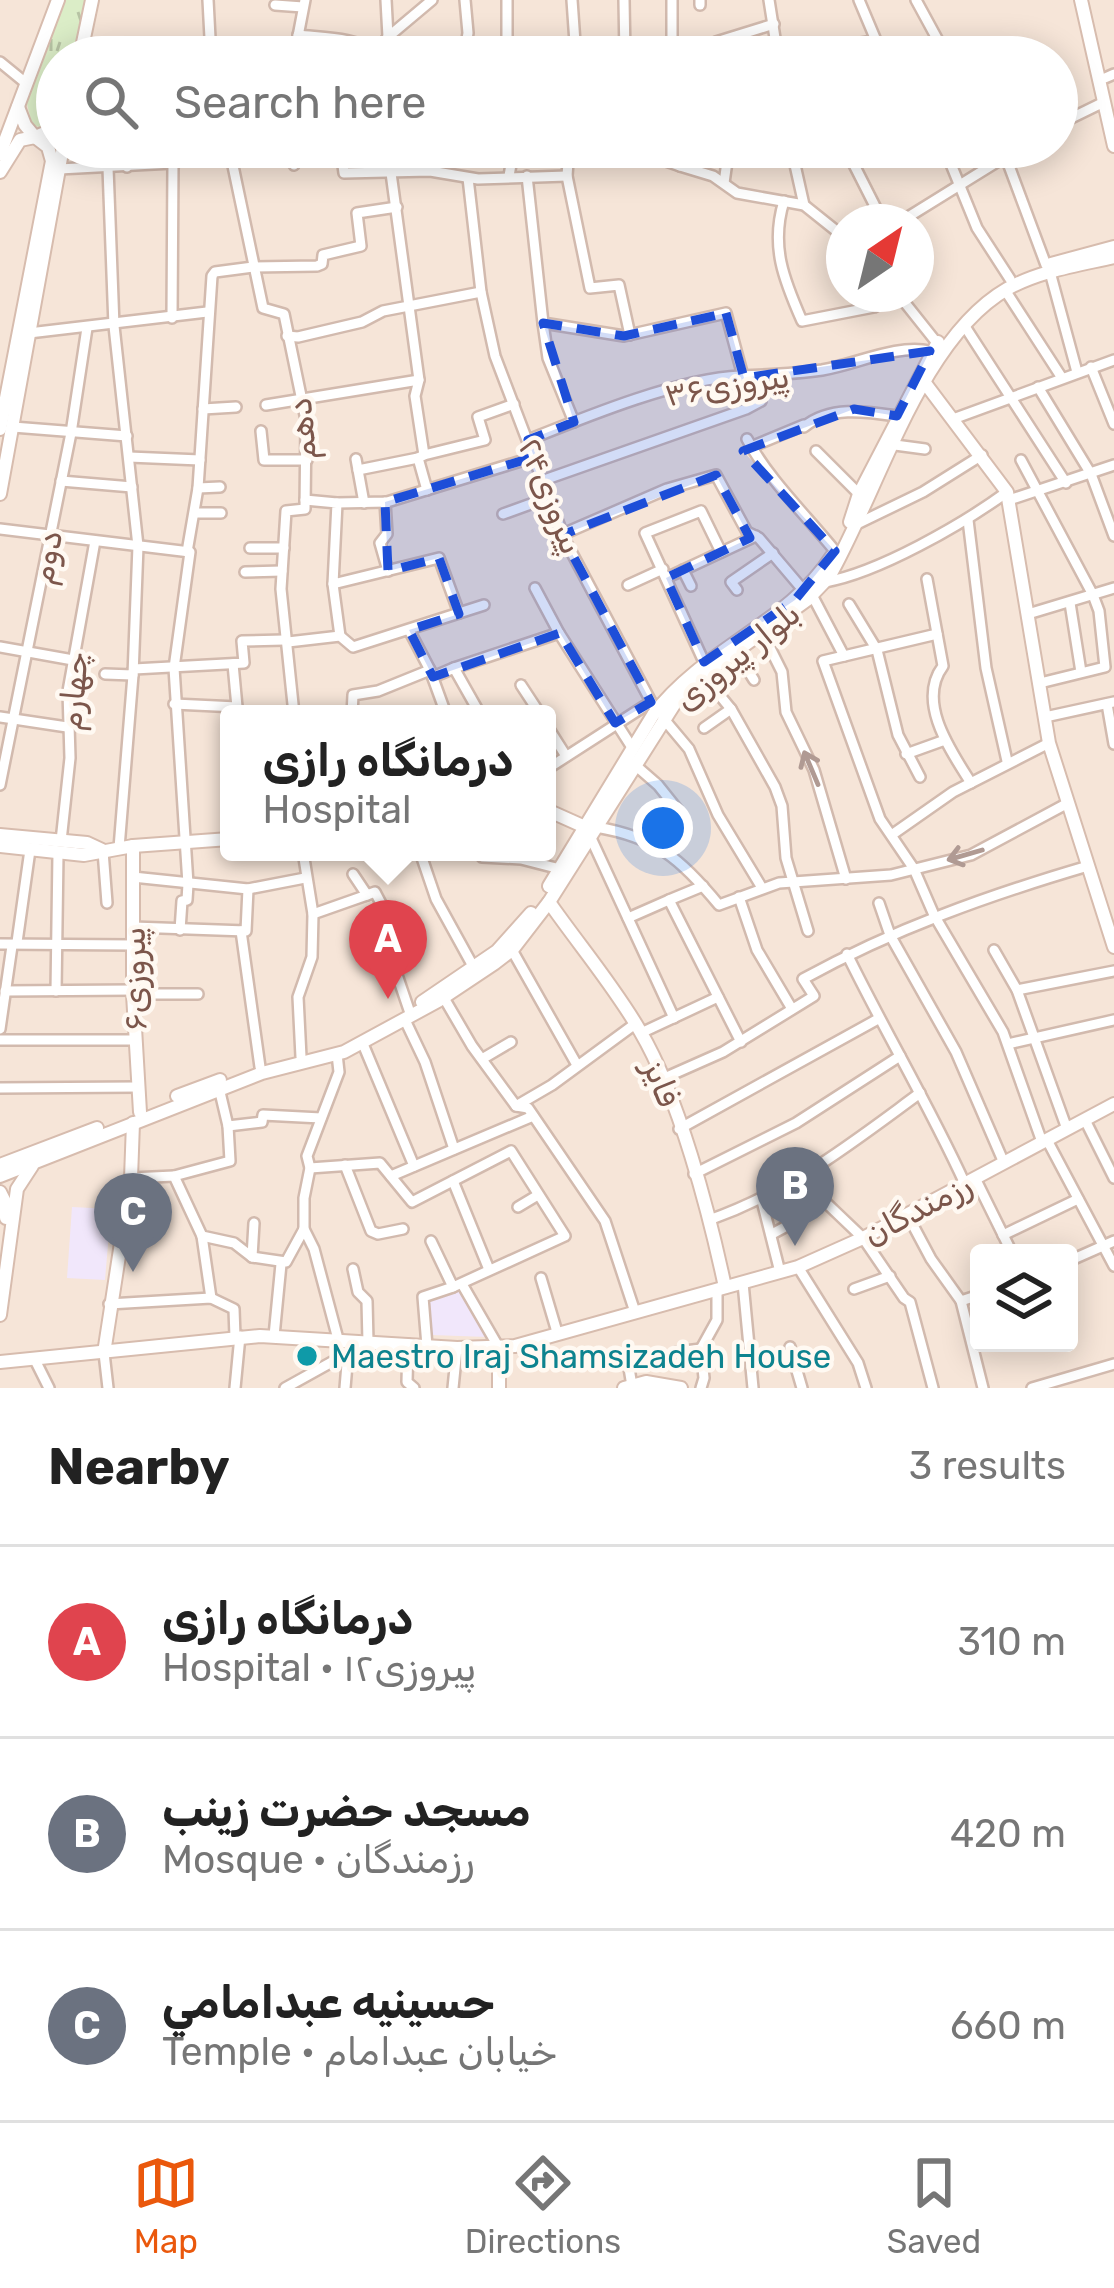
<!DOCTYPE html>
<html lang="en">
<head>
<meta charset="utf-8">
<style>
	:root { --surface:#fff; --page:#f2f2f2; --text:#222; --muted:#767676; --line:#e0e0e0; --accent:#ea580c }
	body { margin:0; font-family:Rubik,Vazirmatn,sans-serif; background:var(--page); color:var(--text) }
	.controls { position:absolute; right:36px; bottom:36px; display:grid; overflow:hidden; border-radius:12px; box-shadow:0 6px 30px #0003 }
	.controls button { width:108px; height:108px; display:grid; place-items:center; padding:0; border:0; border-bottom:3px solid var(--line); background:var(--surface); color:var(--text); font:60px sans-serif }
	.compass { position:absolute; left:826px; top:204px; width:108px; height:108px; border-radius:50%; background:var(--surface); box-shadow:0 6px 30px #0003; rotate:35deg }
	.you { position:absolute; left:663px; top:828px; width:42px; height:42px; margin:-30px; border:9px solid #fff; border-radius:50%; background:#1a73e8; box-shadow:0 0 0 18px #1a73e833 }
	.badge { display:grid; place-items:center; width:78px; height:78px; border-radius:50%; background:var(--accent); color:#fff; font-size:39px; font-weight:700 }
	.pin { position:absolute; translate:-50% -99px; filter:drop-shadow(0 3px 6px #0008) }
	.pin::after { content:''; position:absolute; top:63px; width:42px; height:36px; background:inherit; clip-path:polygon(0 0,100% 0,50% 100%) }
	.popup { position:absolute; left:220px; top:705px; width:336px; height:156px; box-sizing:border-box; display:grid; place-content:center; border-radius:12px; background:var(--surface); filter:drop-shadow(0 3px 9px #0005); font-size:39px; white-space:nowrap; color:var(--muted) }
	.popup b { font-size:45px; color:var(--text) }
	.popup::after { content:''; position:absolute; left:50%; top:100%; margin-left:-24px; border:24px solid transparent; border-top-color:var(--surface) }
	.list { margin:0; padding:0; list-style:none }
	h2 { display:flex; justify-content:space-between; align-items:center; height:156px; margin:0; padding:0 48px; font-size:51px }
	h2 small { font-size:39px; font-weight:400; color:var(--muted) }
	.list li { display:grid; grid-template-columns:78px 1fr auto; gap:36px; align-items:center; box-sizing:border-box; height:192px; padding:0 48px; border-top:3px solid var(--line) }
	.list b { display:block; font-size:45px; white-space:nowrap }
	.list p { margin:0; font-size:39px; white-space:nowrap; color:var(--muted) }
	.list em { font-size:39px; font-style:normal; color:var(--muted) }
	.icon { flex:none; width:66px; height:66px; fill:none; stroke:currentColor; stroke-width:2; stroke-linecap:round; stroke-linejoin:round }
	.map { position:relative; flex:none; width:1114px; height:1388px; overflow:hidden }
	.search { position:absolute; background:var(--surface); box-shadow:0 6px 30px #0003; left:36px; right:36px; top:36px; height:132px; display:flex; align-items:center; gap:30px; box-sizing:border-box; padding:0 42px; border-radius:66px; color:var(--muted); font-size:45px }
	.sheet { height:732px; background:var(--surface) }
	nav { display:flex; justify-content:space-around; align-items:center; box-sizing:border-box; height:168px; border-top:3px solid var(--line); background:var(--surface); font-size:33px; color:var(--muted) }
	nav a { display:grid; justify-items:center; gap:6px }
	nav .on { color:var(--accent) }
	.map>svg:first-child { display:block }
	.residential { fill:#f6e5d8; fill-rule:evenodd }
	.education { fill:#f1e7fb }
	.park { fill:url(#park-tufts) }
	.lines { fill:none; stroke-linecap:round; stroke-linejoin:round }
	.street-casing { stroke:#d2baae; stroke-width:14 }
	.secondary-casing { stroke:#d7bcae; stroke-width:16 }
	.street { stroke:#fff; stroke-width:9 }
	.secondary { stroke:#fff; stroke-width:12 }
	.oneway { stroke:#b09a93 }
	.marked { fill:#1d4ed8; fill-opacity:0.2; stroke:#1d4ed8; stroke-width:9; stroke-dasharray:24 15; stroke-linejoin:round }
	.culture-dot { fill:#0f9aa8; stroke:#fff9f2; stroke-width:4.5 }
	.labels { text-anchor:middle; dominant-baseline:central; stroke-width:9; stroke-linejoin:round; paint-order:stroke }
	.street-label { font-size:33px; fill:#7c564b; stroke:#fff9f2 }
	.culture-label { font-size:33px; fill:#0d838f; stroke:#fff9f2; text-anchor:start }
</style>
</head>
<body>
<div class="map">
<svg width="1114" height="1388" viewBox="0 0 1114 1388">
	<defs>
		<pattern id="park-tufts" width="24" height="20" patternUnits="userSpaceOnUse" patternTransform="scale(3)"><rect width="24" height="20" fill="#dbedc7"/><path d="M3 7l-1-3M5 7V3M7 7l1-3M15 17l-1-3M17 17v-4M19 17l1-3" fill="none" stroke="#b7c3a4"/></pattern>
	</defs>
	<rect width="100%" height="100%" fill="#fef4eb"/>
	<path class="residential" d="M0 0H1114V1388H0ZM57 57H1057V147H57ZM844 222H916V294H844ZM229 714H547V852H229ZM979 1253H1069V1343H979Z"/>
	<g class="education">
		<polygon points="72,1207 111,1209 105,1280 67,1278"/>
		<polygon points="458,1289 488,1337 431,1335 427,1303"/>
	</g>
	<polygon class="park" points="66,0 88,0 76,57 57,57 57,121 43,129 32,124 27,104"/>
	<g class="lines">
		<g class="street-casing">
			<g id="street">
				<polyline points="208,0 211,57"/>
				<polyline points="386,0 388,37"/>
				<polyline points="572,0 576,57"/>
				<polyline points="624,0 625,57"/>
				<polyline points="672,0 672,57"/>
				<polyline points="700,0 700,5"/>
				<polyline points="769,0 778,57"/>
				<polyline points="859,0 883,57"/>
				<polyline points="916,0 947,57"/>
				<polyline points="275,5 303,7"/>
				<path d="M298 35C322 38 356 37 376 53L388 37 432 0"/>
				<polyline points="211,57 243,52 248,57"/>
				<polyline points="294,57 305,0"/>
				<polyline points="464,57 468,33 465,0"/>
				<polyline points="507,57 507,0"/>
				<polyline points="721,57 716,42 774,24"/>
				<polyline points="827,57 825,49 873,41"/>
				<polyline points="0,62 27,84"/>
				<polyline points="1105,78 1114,74"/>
				<polyline points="1057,125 1102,103"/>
				<polyline points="125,147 127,167"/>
				<polyline points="229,147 263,308 284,314 306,420 305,509 286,511 281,589 294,714"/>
				<polyline points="292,147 294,165"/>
				<polyline points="333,147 342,158 344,173 430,171 478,179 567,176"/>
				<polyline points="569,147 567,176 590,288 619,285 630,335"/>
				<polyline points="625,147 680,166"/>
				<polyline points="680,147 680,166 713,176 737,193 804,205 844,237"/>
				<polyline points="791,147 804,205"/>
				<polyline points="845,147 883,222"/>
				<polyline points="944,147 977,228 1010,279"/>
				<polyline points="1002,147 1046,265"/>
				<polyline points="848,158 866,147"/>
				<polyline points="59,169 173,163 223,147"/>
				<polyline points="401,171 401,147"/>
				<polyline points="391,173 419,380 415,396 424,455 418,458 427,490"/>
				<polyline points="509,176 514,147"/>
				<polyline points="527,176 543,323 624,336 726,313 743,376"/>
				<polyline points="468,178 481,292 495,356 565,540 656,711"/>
				<polyline points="724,183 729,147"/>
				<path d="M784 201C770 246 784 280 802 321L874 307 898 294"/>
				<polyline points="900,222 1021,147"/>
				<polyline points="1050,272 1077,372"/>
				<polyline points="1005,290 1062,378"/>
				<polyline points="898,294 937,343"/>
				<polyline points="172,318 173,163"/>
				<polyline points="543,323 548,358 574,422"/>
				<polyline points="964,325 1066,483"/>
				<polyline points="29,333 207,312"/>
				<polyline points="287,336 298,337 362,322 383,311 481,292"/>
				<polyline points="1091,367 1114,424"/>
				<polyline points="1038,387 1091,474 1114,536"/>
				<polyline points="266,405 419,380"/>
				<polyline points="203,409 236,407"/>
				<polyline points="953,419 1114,360"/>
				<polyline points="13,427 127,436"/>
				<path d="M804 427C829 406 864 411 897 416"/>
				<polyline points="261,431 264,460 307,460"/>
				<path d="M747 439C769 480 806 515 835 551"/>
				<path d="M528 440C585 417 680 378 740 376 767 375 794 374 822 370 858 364 895 344 930 351"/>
				<polyline points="895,445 925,449"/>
				<polyline points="751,447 804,425"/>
				<polyline points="816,451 859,494"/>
				<polyline points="424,455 485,440 478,417 514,404"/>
				<polyline points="129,457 200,460"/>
				<polyline points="356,459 364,503"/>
				<polyline points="1021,460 1093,595 1099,611 1105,667 1040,683"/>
				<polyline points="358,470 418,458"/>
				<polyline points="544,480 746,409 761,401 749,377"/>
				<polyline points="61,481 132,487"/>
				<polyline points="198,488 220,487"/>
				<polyline points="1009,500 1114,465"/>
				<polyline points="385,502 387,534 380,543 388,571"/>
				<polyline points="337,503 387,502 534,457"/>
				<polyline points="195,513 221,513"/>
				<polyline points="503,514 550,497"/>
				<polyline points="968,520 986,668 1007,761"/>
				<polyline points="857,524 923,492 982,455"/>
				<polyline points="0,529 190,552 174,668 188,884 187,900 182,901 180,930"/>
				<polyline points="563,534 667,489 716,475 747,532 759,538 804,591"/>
				<polyline points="250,548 284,548"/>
				<polyline points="187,552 198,488 212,276 215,272 253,267 317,266 322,264 323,255 361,246 357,213 397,207"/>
				<polyline points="683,570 691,586"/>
				<polyline points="245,572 282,571"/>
				<polyline points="666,578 756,536"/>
				<path d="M927 579 943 666C916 702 951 751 971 783"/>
				<path d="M825 582C878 573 963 524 1007 492"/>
				<polyline points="333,584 340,636"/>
				<polyline points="628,585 663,569"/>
				<polyline points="535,588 559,633"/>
				<polyline points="737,590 731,582 773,553"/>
				<polyline points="812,595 844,656"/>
				<polyline points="1070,603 1081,672"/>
				<polyline points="849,604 877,650 898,735 920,777"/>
				<polyline points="459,613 484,605"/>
				<polyline points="1028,614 1114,588"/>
				<polyline points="409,630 430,670 446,714"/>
				<polyline points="762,632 782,672 786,712 814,770 846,879"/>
				<polyline points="937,634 823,661 880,819 914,869 934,915 1003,1032 1042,1142"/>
				<polyline points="288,642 340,636 353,647 459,613 439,558 333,584 337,503 305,500"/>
				<polyline points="0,647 73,660"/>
				<polyline points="736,651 754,680"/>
				<polyline points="704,662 645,533 701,511 721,552"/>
				<polyline points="233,664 237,707"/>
				<polyline points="454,668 559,633 633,749"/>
				<polyline points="134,669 244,663 242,641 284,640"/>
				<polyline points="105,674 133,675 138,546 114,326 108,168"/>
				<polyline points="703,675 731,709 775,787 782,806 786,858 808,931"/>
				<polyline points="433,677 454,668 480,714"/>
				<polyline points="521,685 540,714"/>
				<polyline points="174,704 237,707 237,714"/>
				<polyline points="1107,704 1114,744"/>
				<polyline points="352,714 353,695 378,691 430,670"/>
				<polyline points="0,717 67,727"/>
				<polyline points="1045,717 1114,702"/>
				<polyline points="663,718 689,749 718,815 762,888"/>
				<polyline points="547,726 566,756"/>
				<polyline points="704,728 731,709"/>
				<polyline points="906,754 945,740"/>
				<polyline points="634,764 658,785 678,810"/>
				<polyline points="547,769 651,702"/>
				<polyline points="0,785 71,433 87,328"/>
				<path d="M596 827C656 837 681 859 719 905L779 883 891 875 971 855 1068 803"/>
				<polyline points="893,834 953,792 1049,743"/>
				<polyline points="590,836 674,1018"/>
				<polyline points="61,841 70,758 68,691 95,541"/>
				<polyline points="119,848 133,675"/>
				<polyline points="103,851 107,903"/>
				<polyline points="420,852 436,899 474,968"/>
				<polyline points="482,857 521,859 560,869"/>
				<polyline points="353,874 367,895 375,892 407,953 393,963 409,1010"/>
				<polyline points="133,877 248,889 305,878"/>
				<polyline points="739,897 757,950 792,1009"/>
				<polyline points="669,900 703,886"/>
				<polyline points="879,903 890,935 956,1052 1004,1163"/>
				<polyline points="313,914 367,895"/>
				<polyline points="628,918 669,900 741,1042"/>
				<polyline points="133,927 246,931 248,889"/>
				<polyline points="241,931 260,1067"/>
				<polyline points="17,942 30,850"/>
				<polyline points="0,944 133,945"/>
				<polyline points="512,950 577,1065"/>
				<polyline points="994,950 1017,990 1067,1129"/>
				<path d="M847 954C885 1032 929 1105 965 1184"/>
				<polyline points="1017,990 1114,971"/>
				<polyline points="5,991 133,990"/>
				<polyline points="56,991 58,854"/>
				<polyline points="133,994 198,994"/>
				<polyline points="444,998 472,1046 516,1106 528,1108 605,1221 635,1312"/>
				<polyline points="405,1020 425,1062 454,1149"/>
				<polyline points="0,1029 12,946"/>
				<polyline points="641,1033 718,997"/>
				<polyline points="0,1040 135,1040"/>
				<polyline points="363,1044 414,1166"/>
				<polyline points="1008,1044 1114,1020"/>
				<polyline points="337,1054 339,1072 307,1156 310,1168 304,1198 304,1229 314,1249 338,1339"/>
				<polyline points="301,1057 298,997 312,957 313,914 303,852"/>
				<polyline points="482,1059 511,1042"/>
				<path d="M662 1079 723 1052 814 996 803 979C894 929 989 895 1088 866"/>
				<polyline points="0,1088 137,1087"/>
				<polyline points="516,1106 552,1085 635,1024"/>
				<polyline points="1085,1120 1114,1178"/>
				<polyline points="228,1126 262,1122 263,1115 321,1118"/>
				<polyline points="679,1129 878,1019"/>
				<polyline points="1047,1140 1114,1266"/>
				<polyline points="345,1165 371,1231 378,1234 403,1229"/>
				<polyline points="310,1168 380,1163 412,1202 511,1151 565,1236 453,1287 431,1241"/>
				<polyline points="694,1174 796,1123 900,1056"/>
				<polyline points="174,1176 230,1161 228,1126 219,1088"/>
				<polyline points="391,1176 533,1116"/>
				<polyline points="805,1176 819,1196 863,1238 904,1298 910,1302 933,1388"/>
				<polyline points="131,1178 174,1176 202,1236 234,1243 252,1257 286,1262 304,1229"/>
				<polyline points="975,1178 1012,1253"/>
				<polyline points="453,1181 488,1267"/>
				<polyline points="762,1201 780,1272"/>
				<polyline points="518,1207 538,1195"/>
				<polyline points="907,1214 931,1259 961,1301 983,1388"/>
				<path d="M709 1220C793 1190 849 1145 920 1093"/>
				<polyline points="772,1234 796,1221 819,1196"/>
				<polyline points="1003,1235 1078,1199"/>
				<polyline points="202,1236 211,1298"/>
				<polyline points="252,1257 254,1223"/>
				<polyline points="1069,1261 1114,1241"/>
				<polyline points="798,1267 858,1363 866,1388"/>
				<polyline points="353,1269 358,1292 367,1301 368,1342"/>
				<polyline points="541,1278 557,1332"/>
				<polyline points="743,1283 753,1388"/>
				<polyline points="462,1284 499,1348"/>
				<polyline points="854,1289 890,1276"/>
				<polyline points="961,1301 979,1295"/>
				<polyline points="109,1304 211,1298 234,1309 235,1337"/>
				<polyline points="274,1336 281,1264"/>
				<polyline points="408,1344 407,1382 414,1388"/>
				<polyline points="427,1346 423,1297 453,1287"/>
				<polyline points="790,1347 802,1388"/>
				<polyline points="677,1352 701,1349"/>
				<polyline points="104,1353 108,1388"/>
				<polyline points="627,1356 632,1386"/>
				<polyline points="35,1360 49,1388"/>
				<polyline points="235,1388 240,1336"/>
				<polyline points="285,1388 348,1353"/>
				<polyline points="345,1388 348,1352"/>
				<polyline points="453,1388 457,1348"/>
				<polyline points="701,1388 704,1378 701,1349 717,1320 717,1290"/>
				<polyline points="1032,1388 1114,1364"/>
			</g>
		</g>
		<g class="secondary-casing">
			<g id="secondary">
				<polyline points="1081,0 1114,146"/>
				<polyline points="80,57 92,0"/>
				<polyline points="18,107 25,125 35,137 57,128"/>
				<polyline points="0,154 58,0"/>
				<polyline points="0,172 20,140 35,137 48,147 52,161 0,429"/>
				<polyline points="1051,264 1114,247"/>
				<polyline points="925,383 1007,492 1049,743 1114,947"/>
				<polyline points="0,494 63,147"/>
				<polyline points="850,522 859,494 938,342"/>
				<polyline points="547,810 585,827"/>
				<polyline points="0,835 87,843 102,850"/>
				<polyline points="0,846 84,855 133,846 229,839"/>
				<polyline points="133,846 133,994 140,1112"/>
				<path d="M549 886 653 715C705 647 789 623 832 556"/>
				<path d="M549 902C579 945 614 986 640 1031 679 1097 709 1212 725 1287"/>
				<polyline points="422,1002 497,951 531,913"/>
				<polyline points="177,1096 220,1080"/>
				<polyline points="0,1165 97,1128"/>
				<path d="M0 1176 262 1073 344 1052 438 1001 495 963 512 950 549 902 677 700 713 668 807 600 829 577C879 490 920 339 1007 289 1039 271 1079 265 1114 257"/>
				<polyline points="0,1192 6,1204 6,1218"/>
				<polyline points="0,1315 17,1189 32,1166"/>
				<polyline points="104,1353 131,1178 133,1123"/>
				<polyline points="0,1362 260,1336 457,1348 515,1346 798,1267 863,1238 1114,1104"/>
				<polyline points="499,1388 499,1348"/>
				<polyline points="624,1388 646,1382 681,1388"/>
			</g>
		</g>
		<use href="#street" class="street"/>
		<use href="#secondary" class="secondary"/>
	</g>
	<defs><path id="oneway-shaft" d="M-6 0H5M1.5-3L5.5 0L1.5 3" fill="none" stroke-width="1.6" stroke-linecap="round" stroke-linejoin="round" transform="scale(3)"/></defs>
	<g class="oneway">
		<use href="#oneway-shaft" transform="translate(811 768) rotate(-113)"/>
		<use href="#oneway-shaft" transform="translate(965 855) rotate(164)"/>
	</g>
	<path class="marked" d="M726 313 744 378 930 351 897 416 854 409 743 451 835 551 795 600 704 662 666 578 750 538 716 475 562 535 651 702 615 723 560 633 433 677 409 630 459 614 439 558 388 571 385 502 534 457 528 440 574 422 543 323 624 336Z"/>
	<circle class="culture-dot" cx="307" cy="1356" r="12"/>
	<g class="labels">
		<g class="street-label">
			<text transform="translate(727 385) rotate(-9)">پیروزی۳۶</text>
			<text transform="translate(302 429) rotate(-95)">دهم</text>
			<text transform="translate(551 496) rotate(68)">پیروزی۲۴</text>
			<text transform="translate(46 557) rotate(-79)">دوم</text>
			<text transform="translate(737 656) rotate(-39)">بلوار پیروزی</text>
			<text transform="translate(73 691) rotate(-85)">چهارم</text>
			<text transform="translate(134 979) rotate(-91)">پیروزی۶</text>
			<text transform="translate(662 1083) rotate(68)">فایز</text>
			<text transform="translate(917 1209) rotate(-28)">رزمندگان</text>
		</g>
		<g class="culture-label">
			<text x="331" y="1356">Maestro Iraj Shamsizadeh House</text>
		</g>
	</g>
</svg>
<div class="controls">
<button><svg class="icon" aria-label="layers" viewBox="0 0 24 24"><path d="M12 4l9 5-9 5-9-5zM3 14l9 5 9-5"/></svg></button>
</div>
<svg class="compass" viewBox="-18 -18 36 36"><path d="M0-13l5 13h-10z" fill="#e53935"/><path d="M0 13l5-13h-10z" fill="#767676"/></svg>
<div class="you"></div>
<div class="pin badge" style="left:388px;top:999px;background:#e0444e">A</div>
<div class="popup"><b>درمانگاه رازی</b>Hospital</div>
<div class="pin badge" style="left:795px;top:1246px;background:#6b7280">B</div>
<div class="pin badge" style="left:133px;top:1272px;background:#6b7280">C</div>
<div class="search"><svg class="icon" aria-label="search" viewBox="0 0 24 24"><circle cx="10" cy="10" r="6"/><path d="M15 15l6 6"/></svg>Search here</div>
</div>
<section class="sheet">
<h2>Nearby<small>3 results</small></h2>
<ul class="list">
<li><span class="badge" style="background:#e0444e">A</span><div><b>درمانگاه رازی</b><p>Hospital · پیروزی۱۲</p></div><em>310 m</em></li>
<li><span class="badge" style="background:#6b7280">B</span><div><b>مسجد حضرت زینب</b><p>Mosque · رزمندگان</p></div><em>420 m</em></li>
<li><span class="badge" style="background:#6b7280">C</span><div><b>حسينيه عبدامامي</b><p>Temple · خیابان عبدامام</p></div><em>660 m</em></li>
</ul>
</section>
<nav>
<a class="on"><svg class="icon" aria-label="map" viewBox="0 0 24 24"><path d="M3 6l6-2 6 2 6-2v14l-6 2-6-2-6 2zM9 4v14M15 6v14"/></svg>Map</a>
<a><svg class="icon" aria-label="directions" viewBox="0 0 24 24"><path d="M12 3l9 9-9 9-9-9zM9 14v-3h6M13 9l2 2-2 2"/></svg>Directions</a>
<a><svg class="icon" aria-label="saved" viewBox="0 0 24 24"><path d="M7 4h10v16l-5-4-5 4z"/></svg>Saved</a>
</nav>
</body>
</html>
